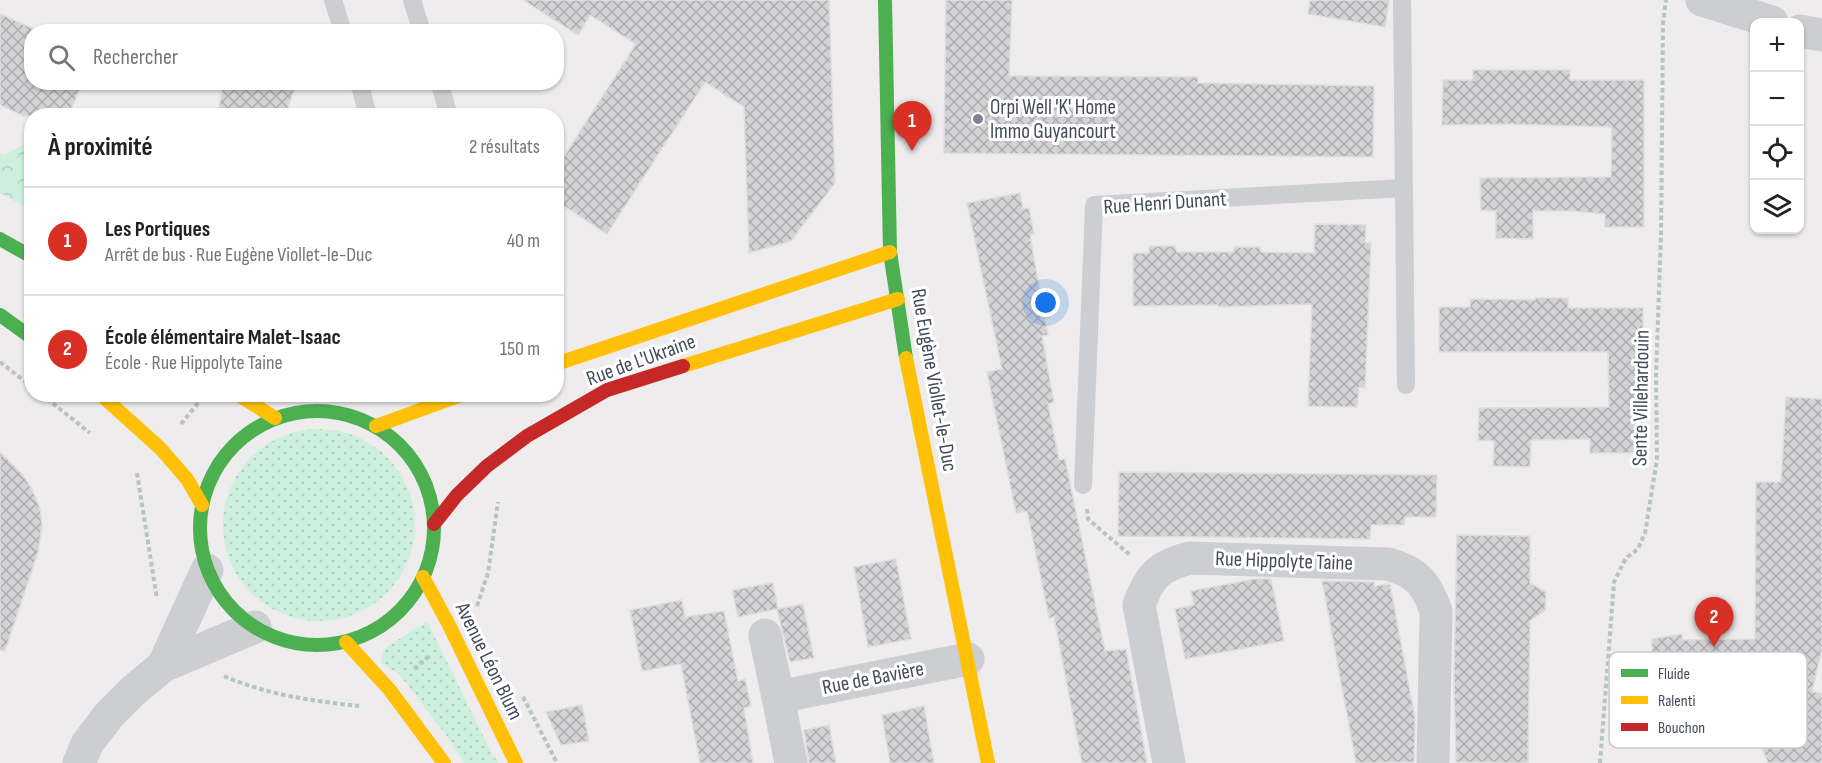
<!DOCTYPE html>
<html lang="fr">
<head>
<meta charset="utf-8">
<style>
	:root { --surface:#fff; --page:#f2f2f2; --text:#222; --muted:#767676; --line:#e0e0e0; --accent:#d93025 }
	body { margin:0; font-family:"Sofia Sans Condensed",sans-serif; background:var(--page); color:var(--text) }
	.controls { position:absolute; right:18px; top:18px; display:grid; overflow:hidden; border-radius:12px; box-shadow:0 2px 4px #0004 }
	.controls button { width:54px; height:54px; display:grid; place-items:center; padding:0; border:0; border-bottom:2px solid var(--line); background:var(--surface); color:var(--text); font:30px sans-serif }
	.you { position:absolute; left:1046px; top:303px; width:21px; height:21px; margin:-15px; border:4px solid #fff; border-radius:50%; background:#1a73e8; box-shadow:0 0 0 9px #1a73e833 }
	.badge { display:grid; place-items:center; width:39px; height:39px; border-radius:50%; background:var(--accent); color:#fff; font-size:20px; font-weight:700 }
	.pin { position:absolute; translate:-50% -50px; filter:drop-shadow(0 2px 3px #0008) }
	.pin::after { content:''; position:absolute; top:32px; width:21px; height:18px; background:inherit; clip-path:polygon(0 0,100% 0,50% 100%) }
	.list { margin:0; padding:0; list-style:none }
	h2 { display:flex; justify-content:space-between; align-items:center; height:78px; margin:0; padding:0 24px; font-size:26px }
	h2 small { font-size:20px; font-weight:400; color:var(--muted) }
	.list li { display:grid; grid-template-columns:39px 1fr auto; gap:18px; align-items:center; box-sizing:border-box; height:108px; padding:0 24px; border-top:2px solid var(--line) }
	.list b { display:block; font-size:22px; white-space:nowrap }
	.list p { margin:0; font-size:20px; white-space:nowrap; color:var(--muted) }
	.list em { font-size:20px; font-style:normal; color:var(--muted) }
	.icon { flex:none; width:33px; height:33px; fill:none; stroke:currentColor; stroke-width:2; stroke-linecap:round; stroke-linejoin:round }
	.map { position:relative; flex:none; width:1822px; height:763px; overflow:hidden }
	.search { position:absolute; background:var(--surface); box-shadow:0 2px 4px #0004; left:24px; top:24px; width:540px; height:66px; display:flex; align-items:center; gap:15px; box-sizing:border-box; padding:0 21px; border-radius:24px; color:var(--muted); font-size:22px }
	.panel { position:absolute; background:var(--surface); box-shadow:0 2px 4px #0004; left:24px; top:108px; width:540px; height:294px; border-radius:24px }
	.map>svg:first-child { display:block }
	.grass { fill:url(#grass-dots) }
	.forest { fill:url(#forest-crowns) }
	.building { fill:url(#building-cross-hatch); stroke:#dededf; stroke-width:1.5 }
	.lines { fill:none; stroke-linecap:round; stroke-linejoin:round }
	.path { stroke:#b6c4c2; stroke-width:4; stroke-dasharray:4.5 3; stroke-linecap:butt }
	.lane { stroke:#ccced2; stroke-width:18 }
	.street { stroke:#ccced2; stroke-width:33 }
	.fast { stroke:#4caf50; stroke-width:14 }
	.slow { stroke:#ffc107; stroke-width:14 }
	.jam { stroke:#c62828; stroke-width:14 }
	.poi-dot { fill:#7e848d; stroke:#fff; stroke-width:2 }
	.labels { text-anchor:middle; dominant-baseline:central; stroke-width:6; stroke-linejoin:round; paint-order:stroke }
	.poi-label { font-size:21px; fill:#424c5a; stroke:#fff; text-anchor:start }
	.street-label { font-size:21px; fill:#424c5a; stroke:#fff }
	.key { fill:#fff; stroke:#c6c9ce; stroke-width:1.5 }
	.key-label { font-size:16px; fill:#424c5a }
</style>
</head>
<body>
<div class="map">
<svg width="1822" height="763" viewBox="0 0 1822 763">
	<defs>
		<pattern id="grass-dots" width="8" height="8" patternUnits="userSpaceOnUse" patternTransform="scale(1.5)"><rect width="8" height="8" fill="#cdf0de"/><path d="M2 2h.1M6 6h.1" fill="none" stroke="#b1cfc1" stroke-width="1.8" stroke-linecap="round"/></pattern>
		<pattern id="forest-crowns" width="20" height="18" patternUnits="userSpaceOnUse" patternTransform="scale(1.5)"><rect width="20" height="18" fill="#cdf0de"/><path d="M2 6a3 3 0 1 1 6 0M12 15a3 3 0 1 1 6 0" fill="none" stroke="#b1cfc1"/></pattern>
		<pattern id="building-cross-hatch" width="8" height="8" patternUnits="userSpaceOnUse" patternTransform="scale(1.5)"><rect width="8" height="8" fill="#d3d3d5"/><path d="M0 0l8 8M0 8l8-8" fill="none" stroke="#adadb0"/></pattern>
	</defs>
	<rect width="100%" height="100%" fill="#eeecec"/>
	<g class="grass">
		<circle cx="319" cy="525" r="96"/>
		<polygon points="427,621 490,750 498,763 464,763 449,739 399,674 381,663 384,649"/>
	</g>
	<polygon class="forest" points="31,140 31,210 0,193 0,153 5,155"/>
	<g class="building">
		<polygon points="523,0 829,0 835,183 791,241 749,253 744,107 705,82 607,234 556,201 556,169 636,44 590,15 578,35"/>
		<polygon points="946,0 1012,0 1009,76 1198,77 1198,83 1374,86 1373,157 944,153"/>
		<polygon points="1310,0 1389,0 1385,27 1308,14"/>
		<polygon points="0,14 32,28 32,82 83,82 68,116 24,116 0,105"/>
		<polygon points="1473,70 1570,70 1570,80 1644,80 1644,227 1605,227 1605,214 1571,211 1533,211 1533,239 1496,238 1496,211 1481,210 1480,178 1611,177 1612,127 1507,124 1442,125 1443,80 1473,80"/>
		<polygon points="223,82 297,82 285,116 218,116"/>
		<polygon points="1020,193 1023,209 1029,208 1034,234 1030,235 1040,292 1046,291 1051,317 1045,319 1048,335 1042,336 1054,402 1048,404 1059,460 1065,459 1105,651 1126,649 1147,763 1082,763 1054,617 1049,618 1027,511 1016,513 987,372 1002,369 967,203"/>
		<polygon points="1315,224 1366,225 1365,243 1371,243 1365,388 1359,387 1357,407 1308,406 1312,304 1218,307 1218,305 1133,306 1133,253 1149,253 1149,246 1175,246 1177,252 1234,252 1234,247 1260,247 1261,252 1314,253"/>
		<polygon points="1535,298 1568,298 1568,308 1643,308 1643,453 1590,453 1590,439 1531,440 1530,467 1493,466 1494,441 1478,440 1479,408 1609,407 1608,352 1439,352 1439,307 1470,307 1470,299 1535,300"/>
		<polygon points="1786,397 1822,399 1822,649 1812,691 1822,694 1822,763 1768,763 1754,728 1652,727 1651,721 1652,639 1682,634 1682,640 1755,639 1756,482 1781,482"/>
		<polygon points="0,452 23,475 32,489 40,509 42,526 38,552 5,651 0,650"/>
		<polygon points="1119,472 1437,475 1436,517 1405,517 1404,525 1371,525 1370,539 1118,536"/>
		<polygon points="1457,535 1530,536 1530,583 1546,592 1545,610 1530,621 1528,763 1456,762 1454,679"/>
		<polygon points="896,559 911,639 868,647 854,567"/>
		<polygon points="1254,579 1271,579 1284,641 1185,659 1175,609 1194,605 1191,591"/>
		<polygon points="1322,581 1374,582 1375,586 1390,584 1415,718 1414,762 1356,763"/>
		<polygon points="773,583 778,609 803,604 814,658 790,662 777,609 738,617 732,590"/>
		<polygon points="682,600 685,617 724,611 738,681 745,679 751,706 744,708 753,763 700,763 681,664 642,671 630,610"/>
		<polygon points="582,705 589,741 561,745 546,712"/>
		<polygon points="924,706 934,763 890,763 882,715"/>
		<polygon points="829,725 836,763 809,763 804,730"/>
	</g>
	<g class="lines">
		<g class="path">
			<polyline points="0,362 32,387"/>
			<polyline points="41,394 90,433"/>
			<polyline points="181,424 203,397"/>
			<polyline points="137,473 157,599"/>
			<polyline points="1087,509 1088,519 1130,555"/>
			<polyline points="477,606 488,573 498,502"/>
			<polyline points="414,669 429,656"/>
			<path d="M224 676C267 695 313 701 359 706"/>
			<polyline points="523,697 557,763"/>
			<polyline points="1600,763 1614,582 1626,558 1638,549 1645,533 1657,459 1656,376 1661,234 1663,23 1666,0"/>
		</g>
		<g class="lane">
			<polyline points="333,0 343,32"/>
			<polyline points="412,0 422,32"/>
			<polyline points="1402,0 1406,385"/>
			<polyline points="359,82 368,116"/>
			<polyline points="439,82 449,116"/>
			<polyline points="1083,485 1094,205 1404,188"/>
		</g>
		<g class="street">
			<polyline points="1702,0 1772,22"/>
			<polyline points="1800,31 1822,35"/>
			<polyline points="765,635 778,697"/>
			<polyline points="163,666 207,570"/>
			<polyline points="79,763 87,744 109,715 133,691 163,666 255,627"/>
			<polyline points="791,763 778,697 968,659"/>
			<path d="M1169 763 1139 605C1150 575 1159 566 1190 558L1388 564C1417 572 1426 583 1436 611L1433 763"/>
		</g>
		<g class="fast">
			<polyline points="885,0 890,252 906,358"/>
			<polyline points="0,239 32,257"/>
			<polyline points="0,315 32,338"/>
			<circle cx="317" cy="528" r="117"/>
		</g>
		<g class="slow">
			<polyline points="906,358 988,763"/>
			<polyline points="556,364 890,252"/>
			<polyline points="683,366 898,299"/>
			<polyline points="100,394 160,448 187,479 202,505"/>
			<polyline points="237,394 275,418"/>
			<polyline points="376,426 464,394"/>
			<polyline points="423,577 448,623 516,763"/>
			<polyline points="346,642 389,689 444,763"/>
		</g>
		<polyline class="jam" points="434,524 457,495 487,466 527,436 607,390 683,366"/>
	</g>
	<circle class="poi-dot" cx="978" cy="119" r="6"/>
	<g class="labels">
		<g class="poi-label">
			<text x="990" y="107">Orpi Well 'K' Home<tspan x="990" dy="24">Immo Guyancourt</tspan></text>
		</g>
		<g class="street-label">
			<text transform="translate(1165 203) rotate(-4)">Rue Henri Dunant</text>
			<text transform="translate(641 360) rotate(-20)">Rue de L'Ukraine</text>
			<text transform="translate(934 380) rotate(80)">Rue Eugène Viollet-le-Duc</text>
			<text transform="translate(1641 398) rotate(-89)">Sente Villehardouin</text>
			<text transform="translate(1284 561) rotate(2)">Rue Hippolyte Taine</text>
			<text transform="translate(489 661) rotate(64)">Avenue Léon Blum</text>
			<text transform="translate(873 678) rotate(-11)">Rue de Bavière</text>
		</g>
	</g>
	<rect x="1609" y="652" width="198" height="96" rx="9" class="key"/>
	<rect x="1621" y="669" width="27" height="8" fill="#4caf50"/>
	<rect x="1621" y="696" width="27" height="8" fill="#ffc107"/>
	<rect x="1621" y="723" width="27" height="8" fill="#c62828"/>
	<g class="key-label">
		<text x="1658" y="679">Fluide</text>
		<text x="1658" y="706">Ralenti</text>
		<text x="1658" y="733">Bouchon</text>
	</g>
</svg>
<div class="controls">
<button>+</button>
<button>−</button>
<button><svg class="icon" aria-label="locate" viewBox="0 0 24 24"><circle cx="12" cy="12" r="6"/><path d="M12 2v4M12 18v4M2 12h4M18 12h4"/></svg></button>
<button><svg class="icon" aria-label="layers" viewBox="0 0 24 24"><path d="M12 4l9 5-9 5-9-5zM3 14l9 5 9-5"/></svg></button>
</div>
<div class="you"></div>
<div class="pin badge" style="left:912px;top:151px">1</div>
<div class="pin badge" style="left:1714px;top:647px">2</div>
<div class="search"><svg class="icon" aria-label="search" viewBox="0 0 24 24"><circle cx="10" cy="10" r="6"/><path d="M15 15l6 6"/></svg>Rechercher</div>
<section class="panel">
<h2>À proximité<small>2 résultats</small></h2>
<ul class="list">
<li><span class="badge">1</span><div><b>Les Portiques</b><p>Arrêt de bus · Rue Eugène Viollet-le-Duc</p></div><em>40 m</em></li>
<li><span class="badge">2</span><div><b>École élémentaire Malet-Isaac</b><p>École · Rue Hippolyte Taine</p></div><em>150 m</em></li>
</ul>
</section>
</div>
</body>
</html>
